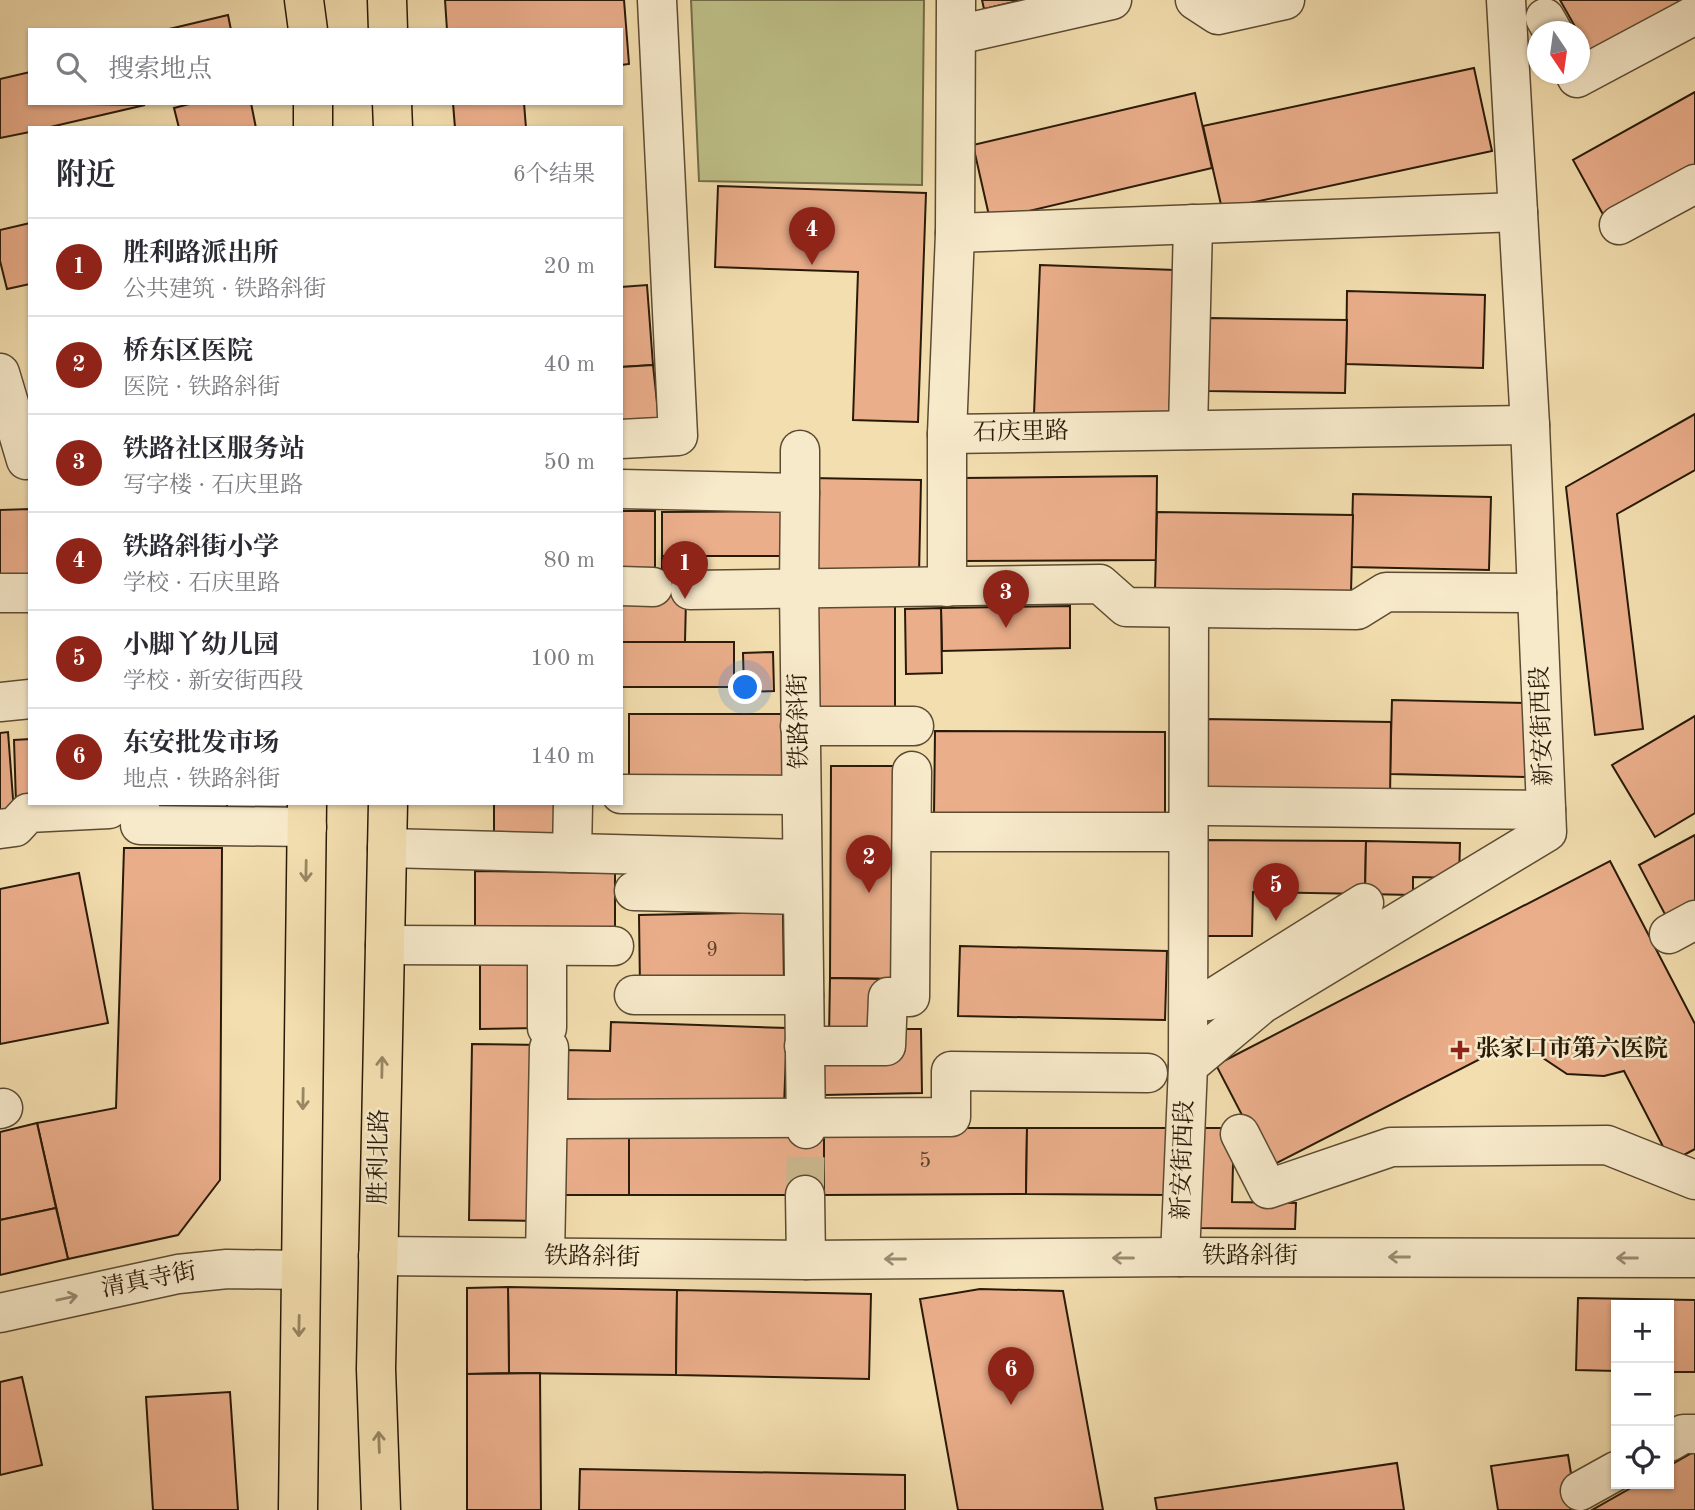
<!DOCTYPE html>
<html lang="zh">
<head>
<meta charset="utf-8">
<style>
	:root { --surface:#fff; --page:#f2f2f3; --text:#2b2b33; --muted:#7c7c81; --line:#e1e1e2; --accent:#8f2418 }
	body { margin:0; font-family:"Old Standard TT","Noto Serif SC",serif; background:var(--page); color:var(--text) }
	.controls { position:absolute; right:21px; bottom:21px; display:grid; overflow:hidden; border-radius:0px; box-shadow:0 2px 5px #0004 }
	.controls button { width:63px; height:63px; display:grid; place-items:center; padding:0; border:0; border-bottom:2px solid var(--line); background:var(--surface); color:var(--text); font:35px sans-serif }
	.compass { position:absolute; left:1527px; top:21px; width:63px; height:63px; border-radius:50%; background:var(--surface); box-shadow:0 2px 5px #0004; rotate:167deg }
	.you { position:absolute; left:746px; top:688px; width:24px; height:24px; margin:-18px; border:5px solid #fff; border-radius:50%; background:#1a73e8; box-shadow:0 0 0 10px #1a73e833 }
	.badge { display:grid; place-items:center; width:46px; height:46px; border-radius:50%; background:var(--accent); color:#fff; font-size:23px; font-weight:700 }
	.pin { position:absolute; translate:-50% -58px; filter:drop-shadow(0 2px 4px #0008) }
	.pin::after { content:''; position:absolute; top:37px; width:24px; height:21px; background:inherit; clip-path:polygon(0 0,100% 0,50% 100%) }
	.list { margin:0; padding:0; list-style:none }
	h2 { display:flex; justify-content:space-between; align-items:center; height:91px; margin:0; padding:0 28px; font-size:30px }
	h2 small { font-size:23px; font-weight:400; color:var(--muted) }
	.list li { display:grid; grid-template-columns:46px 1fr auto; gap:21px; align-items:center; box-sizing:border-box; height:98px; padding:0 28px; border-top:2px solid var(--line) }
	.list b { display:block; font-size:26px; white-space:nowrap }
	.list p { margin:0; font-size:23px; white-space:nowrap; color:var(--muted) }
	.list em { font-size:23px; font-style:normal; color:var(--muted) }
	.icon { flex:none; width:38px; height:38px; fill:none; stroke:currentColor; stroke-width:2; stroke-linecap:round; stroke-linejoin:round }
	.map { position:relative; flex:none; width:1695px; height:1510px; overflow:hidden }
	.search { position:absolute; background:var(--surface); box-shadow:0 2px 5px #0004; left:28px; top:28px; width:595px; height:77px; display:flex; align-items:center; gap:18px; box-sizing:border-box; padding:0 24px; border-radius:0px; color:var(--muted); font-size:26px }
	.panel { position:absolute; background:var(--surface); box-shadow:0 2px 5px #0004; left:28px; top:126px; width:595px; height:679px; border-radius:0px }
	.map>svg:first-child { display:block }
	.green { fill:#bec088; stroke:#746d48; stroke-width:2 }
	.building { fill:#ebae8b; stroke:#291a08; stroke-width:2 }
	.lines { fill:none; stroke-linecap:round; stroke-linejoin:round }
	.minor-tunnel { stroke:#cbb78e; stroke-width:38; stroke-dasharray:38 19; stroke-linecap:butt }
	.minor-casing { stroke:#5c4b32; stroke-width:41 }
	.highway-casing { stroke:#291a08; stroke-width:41 }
	.minor { stroke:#f7eacb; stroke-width:38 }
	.highway { stroke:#f3deaf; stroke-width:38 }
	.oneway { stroke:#988664 }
	.oneway2 { stroke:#9a8c73 }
	.poi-dot { fill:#8f2418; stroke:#f7eacb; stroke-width:2.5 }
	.labels { text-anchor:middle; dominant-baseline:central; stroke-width:5; stroke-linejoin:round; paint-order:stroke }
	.number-label { font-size:21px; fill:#5a3f29 }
	.street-label { font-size:24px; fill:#291a08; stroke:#f7eacb }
	.poi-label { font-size:24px; font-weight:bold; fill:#291a08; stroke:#f7eacb; text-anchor:start }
</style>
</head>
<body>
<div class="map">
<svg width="1695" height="1510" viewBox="0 0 1695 1510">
	<rect width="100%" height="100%" fill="#f3deaf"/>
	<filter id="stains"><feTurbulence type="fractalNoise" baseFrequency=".00286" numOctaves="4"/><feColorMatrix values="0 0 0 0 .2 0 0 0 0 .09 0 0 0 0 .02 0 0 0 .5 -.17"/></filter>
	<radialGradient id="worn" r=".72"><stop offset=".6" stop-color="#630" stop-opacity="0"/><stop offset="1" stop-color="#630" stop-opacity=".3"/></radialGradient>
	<polygon class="green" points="691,0 924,0 922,185 699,181"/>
	<g class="building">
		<polygon points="445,0 624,0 629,64 621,65 621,30 447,30"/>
		<polygon points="982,0 1022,0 984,9"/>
		<polygon points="1560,0 1688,0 1591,55"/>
		<polygon points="228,15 231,30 165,30"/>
		<polygon points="1474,68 1492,151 1222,209 1203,126"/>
		<polygon points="30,72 30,103 145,105 46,128 30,128 30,132 0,138 0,79"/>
		<polygon points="1695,92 1695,170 1606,220 1573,160"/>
		<polygon points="1195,93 1212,168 990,220 973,145"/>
		<polygon points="193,103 251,103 256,128 179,128 174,108"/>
		<polygon points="453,103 524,103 526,128 455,128"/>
		<polygon points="718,186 926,193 918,422 853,420 858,272 715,267"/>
		<polygon points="30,223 30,284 7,289 0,261 0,230"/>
		<polygon points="1040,265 1175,270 1169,419 1034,414"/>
		<polygon points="647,285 653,365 621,367 621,287"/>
		<polygon points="1347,291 1485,295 1483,368 1346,364"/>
		<polygon points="1209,318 1347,320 1345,393 1208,391"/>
		<polygon points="653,365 659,421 621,424 621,367"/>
		<polygon points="1695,414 1695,470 1617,514 1643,729 1595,735 1566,487"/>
		<polygon points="1157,476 1156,560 962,561 961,478"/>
		<polygon points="811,478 921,480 919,575 809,575"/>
		<polygon points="1353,494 1491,497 1489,570 1351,567"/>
		<polygon points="30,509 30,581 0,581 0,510"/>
		<rect x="621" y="511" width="34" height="71"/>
		<polygon points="782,511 782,556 662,556 662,512"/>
		<polygon points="1157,512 1353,515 1351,593 1155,590"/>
		<polygon points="662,556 687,556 685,642 621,642 621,597 662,597"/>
		<polygon points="817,606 895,606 895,715 817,716"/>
		<polygon points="1070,606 1070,648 942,651 941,608"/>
		<polygon points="941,608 942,673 906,674 905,609"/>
		<rect x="621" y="642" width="113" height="45"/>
		<polygon points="773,652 774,691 744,692 743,653"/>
		<polygon points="1392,700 1530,703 1528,777 1390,774"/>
		<polygon points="629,714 790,714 790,785 629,786"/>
		<polygon points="1695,716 1695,813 1655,837 1612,765"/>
		<polygon points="1205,719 1391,722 1390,799 1204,797"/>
		<polygon points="935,731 1165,732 1165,817 934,816"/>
		<polygon points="8,732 14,812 0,813 0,733"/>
		<polygon points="30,739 30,802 16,803 14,740"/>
		<polygon points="831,766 905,766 903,979 830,978"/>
		<rect x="149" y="803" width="78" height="15"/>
		<polygon points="494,803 564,803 563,837 494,837"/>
		<polygon points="1695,835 1695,906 1668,920 1639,865"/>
		<polygon points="1205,840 1366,841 1365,894 1253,892 1252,936 1204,936"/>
		<polygon points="1366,841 1460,843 1459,878 1413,877 1413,895 1365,894"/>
		<polygon points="124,848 222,848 220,1180 178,1235 68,1259 37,1123 116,1108"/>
		<polygon points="1610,861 1695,1024 1695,1149 1671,1162 1624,1071 1604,1076 1567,1074 1534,1052 1523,1037 1269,1167 1216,1065"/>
		<polygon points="475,871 615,873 615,941 475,939"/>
		<polygon points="79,873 108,1023 0,1044 0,889"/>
		<polygon points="783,912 784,985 640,987 639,915"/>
		<polygon points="960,946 1167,951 1165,1020 958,1016"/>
		<polygon points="480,952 539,952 539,1028 480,1029"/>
		<polygon points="830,978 883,979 882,1038 829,1037"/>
		<polygon points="611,1022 787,1028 784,1106 563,1099 565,1050 610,1051"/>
		<polygon points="893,1029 921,1029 922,1093 824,1095 823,1052"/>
		<polygon points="472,1044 543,1045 540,1221 469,1220"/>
		<polygon points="37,1123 56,1208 0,1220 0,1132"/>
		<polygon points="824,1128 1027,1128 1026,1194 824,1195"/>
		<polygon points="824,1128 824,1195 629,1195 629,1129"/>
		<polygon points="1027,1128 1168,1128 1167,1195 1026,1194"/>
		<polygon points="1201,1128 1234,1128 1232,1202 1296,1203 1295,1229 1199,1228"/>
		<polygon points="556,1129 629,1129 629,1195 555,1195"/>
		<polygon points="56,1208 68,1259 0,1275 0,1220"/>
		<polygon points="508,1287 677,1290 676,1375 509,1373"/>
		<polygon points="508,1287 509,1373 467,1374 467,1288"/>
		<polygon points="980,1289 1063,1291 1103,1510 958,1510 920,1299"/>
		<polygon points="677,1290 871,1294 869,1379 676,1375"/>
		<polygon points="1578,1298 1695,1300 1695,1372 1669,1372 1669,1305 1616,1305 1616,1371 1576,1370"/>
		<polygon points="540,1373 541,1510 467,1510 467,1374"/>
		<polygon points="22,1377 42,1465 0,1475 0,1382"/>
		<polygon points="230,1392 238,1510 153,1510 146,1397"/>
		<polygon points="1695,1451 1695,1510 1592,1510 1638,1484 1669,1484 1669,1466"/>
		<polygon points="1568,1455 1577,1510 1498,1510 1491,1466"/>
		<polygon points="1397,1463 1404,1510 1157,1510 1155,1498"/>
		<polygon points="580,1469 905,1475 905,1510 579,1510"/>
	</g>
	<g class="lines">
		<polyline class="minor-tunnel" points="805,1195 806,1129"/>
		<g class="minor-casing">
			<g id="minor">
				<polyline points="956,0 955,233 947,434 1530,425"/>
				<polyline points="1195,0 1218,15 1285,0"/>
				<polyline points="1545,18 1553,32"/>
				<polyline points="957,35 1112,0"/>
				<polyline points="1575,74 1577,78 1695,15"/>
				<polyline points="1619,225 1695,184"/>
				<polyline points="955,233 1518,212"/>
				<polyline points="0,373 26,460"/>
				<polyline points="1188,430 1193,224"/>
				<polyline points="947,434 947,587"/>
				<polyline points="621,439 678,436 657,0"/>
				<polyline points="800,450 800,493"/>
				<polyline points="621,489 800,493 799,589 806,1129"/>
				<polyline points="621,586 653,587"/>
				<polyline points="690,590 1100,584 1126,607 1357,610 1386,592 1537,593"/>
				<polyline points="0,593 30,593"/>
				<polyline points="0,702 30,699"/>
				<polyline points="800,726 914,726"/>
				<polyline points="621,794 801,795"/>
				<polyline points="140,803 140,825 307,827"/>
				<polyline points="1209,806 1546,810"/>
				<polyline points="0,829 15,827 28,813 109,809"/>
				<polyline points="932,832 1188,832"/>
				<polyline points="387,848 802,859"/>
				<polyline points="572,853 573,803"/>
				<polyline points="634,891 802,895"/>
				<polyline points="1669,934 1695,920"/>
				<polyline points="385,945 614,946"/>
				<polyline points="547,946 547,1028"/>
				<polyline points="634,995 804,995"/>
				<polyline points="1208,1001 1364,903"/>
				<polyline points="804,1046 886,1046 888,997 910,997 912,771"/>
				<polyline points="1188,1066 1189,610"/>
				<polyline points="0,1109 3,1108"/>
				<polyline points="564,1119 951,1117 951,1071 1148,1073"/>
				<polyline points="1240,1134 1268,1189 1391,1147 1607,1145 1695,1180"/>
				<polyline points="805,1195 806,1260"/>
				<polyline points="378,1256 806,1260 1180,1257 1695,1258"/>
				<polyline points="545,1257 549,1048"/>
				<polyline points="1180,1257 1188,1066 1262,1004 1547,832 1530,425 1506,0"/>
				<polyline points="0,1313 178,1274 227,1269 300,1270"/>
				<polyline points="1669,1442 1683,1434 1695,1434"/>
				<polyline points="1580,1491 1616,1471"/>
			</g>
		</g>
		<g class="highway-casing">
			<g id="highway">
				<polyline points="304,0 308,30"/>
				<polyline points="387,0 388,30"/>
				<polyline points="313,103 313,128"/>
				<polyline points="392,103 393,128"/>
				<polyline points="298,1510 307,803"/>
				<polyline points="381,1510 376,1369 388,803"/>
			</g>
		</g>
		<use href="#minor" class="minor"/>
		<use href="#highway" class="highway"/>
	</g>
	<defs><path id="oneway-shaft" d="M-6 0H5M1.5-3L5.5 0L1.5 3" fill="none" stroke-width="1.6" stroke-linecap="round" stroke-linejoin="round" transform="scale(1.75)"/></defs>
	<g class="oneway">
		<use href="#oneway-shaft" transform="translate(306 871) rotate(91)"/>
		<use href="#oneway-shaft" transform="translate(382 1067) rotate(-89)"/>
		<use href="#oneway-shaft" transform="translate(303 1099) rotate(91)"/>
		<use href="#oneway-shaft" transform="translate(299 1326) rotate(91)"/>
		<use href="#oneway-shaft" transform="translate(379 1442) rotate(-92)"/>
	</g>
	<g class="oneway2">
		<use href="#oneway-shaft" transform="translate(1399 1257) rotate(-180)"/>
		<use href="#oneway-shaft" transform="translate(1123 1258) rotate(180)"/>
		<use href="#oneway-shaft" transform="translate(1627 1258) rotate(-180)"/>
		<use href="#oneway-shaft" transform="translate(895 1259) rotate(180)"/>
		<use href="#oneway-shaft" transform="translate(67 1298) rotate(-12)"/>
	</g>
	<path class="poi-dot" d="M1456.5 1039.5h7v7h7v7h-7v7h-7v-7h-7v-7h7z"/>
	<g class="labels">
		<g class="number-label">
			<text x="712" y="950">9</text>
			<text x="925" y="1161">5</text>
		</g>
		<g class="street-label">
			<text transform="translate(1021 433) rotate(-1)">石庆里路</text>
			<text transform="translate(800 721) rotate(-91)">铁路斜街</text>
			<text transform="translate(1543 726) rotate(-92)">新安街西段</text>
			<text transform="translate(380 1157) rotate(-89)">胜利北路</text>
			<text transform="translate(1184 1160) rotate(-88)">新安街西段</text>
			<text x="1250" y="1257">铁路斜街</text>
			<text transform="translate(592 1258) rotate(1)">铁路斜街</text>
			<text transform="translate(149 1281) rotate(-11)">清真寺街</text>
		</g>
		<g class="poi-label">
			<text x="1476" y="1050">张家口市第六医院</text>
		</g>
	</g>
	<rect width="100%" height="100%" filter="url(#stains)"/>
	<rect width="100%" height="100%" fill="url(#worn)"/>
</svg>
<div class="controls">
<button>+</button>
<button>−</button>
<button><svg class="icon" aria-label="locate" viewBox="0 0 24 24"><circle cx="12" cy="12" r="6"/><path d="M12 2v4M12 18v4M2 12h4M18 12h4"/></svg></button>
</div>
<svg class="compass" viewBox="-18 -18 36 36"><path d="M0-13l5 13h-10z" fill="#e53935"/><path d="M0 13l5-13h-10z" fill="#7c7c81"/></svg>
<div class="you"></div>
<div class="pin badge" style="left:685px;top:599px">1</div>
<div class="pin badge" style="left:869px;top:893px">2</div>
<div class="pin badge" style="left:1006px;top:628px">3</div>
<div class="pin badge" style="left:812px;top:265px">4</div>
<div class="pin badge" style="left:1276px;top:921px">5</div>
<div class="pin badge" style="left:1011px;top:1405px">6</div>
<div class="search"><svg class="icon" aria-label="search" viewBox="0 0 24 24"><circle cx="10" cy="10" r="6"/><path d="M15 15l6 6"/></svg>搜索地点</div>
<section class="panel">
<h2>附近<small>6个结果</small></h2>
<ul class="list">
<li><span class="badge">1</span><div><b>胜利路派出所</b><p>公共建筑 · 铁路斜街</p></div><em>20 m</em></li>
<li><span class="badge">2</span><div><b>桥东区医院</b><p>医院 · 铁路斜街</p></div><em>40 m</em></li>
<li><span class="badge">3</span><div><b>铁路社区服务站</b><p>写字楼 · 石庆里路</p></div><em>50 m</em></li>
<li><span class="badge">4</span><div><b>铁路斜街小学</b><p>学校 · 石庆里路</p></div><em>80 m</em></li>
<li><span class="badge">5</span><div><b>小脚丫幼儿园</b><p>学校 · 新安街西段</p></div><em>100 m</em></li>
<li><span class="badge">6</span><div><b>东安批发市场</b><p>地点 · 铁路斜街</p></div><em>140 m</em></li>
</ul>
</section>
</div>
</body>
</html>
